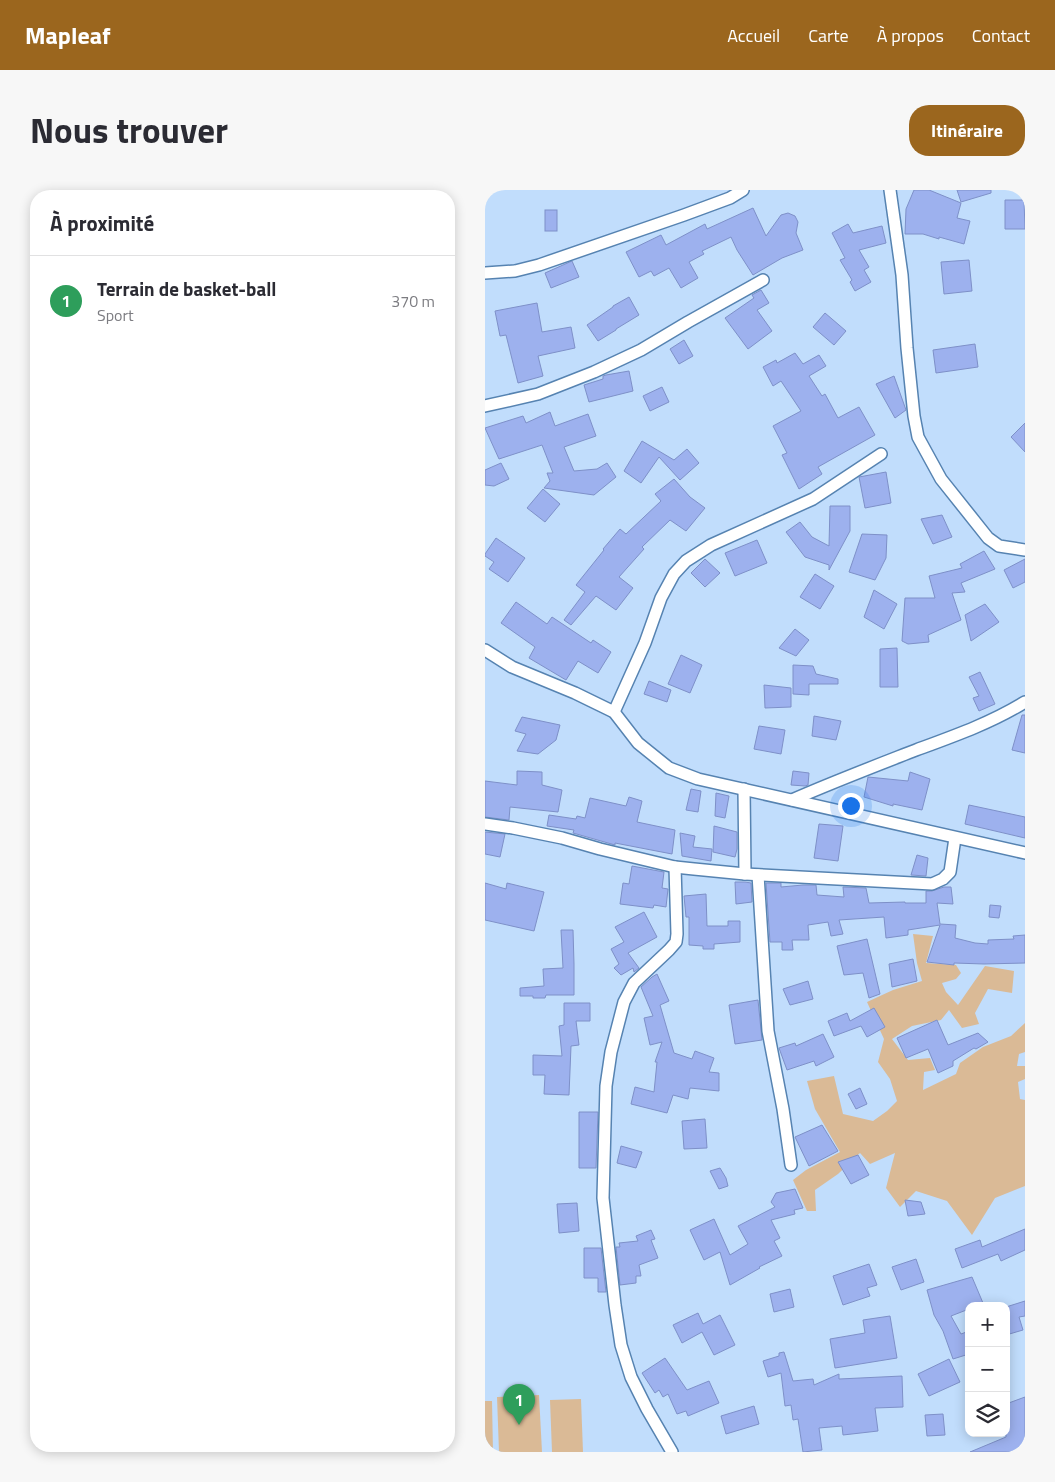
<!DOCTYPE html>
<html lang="fr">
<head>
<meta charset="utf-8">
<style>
	:root { --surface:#fff; --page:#f7f7f7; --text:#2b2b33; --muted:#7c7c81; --line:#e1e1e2; --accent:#9b661e }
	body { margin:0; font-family:"Titillium Web",sans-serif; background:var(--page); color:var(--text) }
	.controls { position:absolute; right:15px; bottom:15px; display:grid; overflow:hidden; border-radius:10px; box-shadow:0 2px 12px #0003 }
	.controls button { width:45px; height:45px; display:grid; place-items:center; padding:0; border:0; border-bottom:1px solid var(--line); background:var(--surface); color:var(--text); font:25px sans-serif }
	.you { position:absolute; left:365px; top:615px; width:18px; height:18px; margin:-12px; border:4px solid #fff; border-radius:50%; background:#1a73e8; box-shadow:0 0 0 8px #1a73e833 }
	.badge { display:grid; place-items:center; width:32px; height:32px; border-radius:50%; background:var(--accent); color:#fff; font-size:16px; font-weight:700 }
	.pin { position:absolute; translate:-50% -41px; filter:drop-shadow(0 1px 2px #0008) }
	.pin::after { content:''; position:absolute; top:26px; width:18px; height:15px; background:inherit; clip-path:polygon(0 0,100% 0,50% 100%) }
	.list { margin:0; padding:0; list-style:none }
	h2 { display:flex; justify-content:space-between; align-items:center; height:65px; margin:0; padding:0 20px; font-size:21px }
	h2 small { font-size:16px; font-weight:400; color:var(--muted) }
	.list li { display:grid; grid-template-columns:32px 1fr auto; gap:15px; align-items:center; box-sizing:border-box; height:90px; padding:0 20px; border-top:1px solid var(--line) }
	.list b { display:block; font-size:19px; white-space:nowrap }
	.list p { margin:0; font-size:16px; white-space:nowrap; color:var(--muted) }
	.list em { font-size:16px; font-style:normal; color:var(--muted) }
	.icon { flex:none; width:28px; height:28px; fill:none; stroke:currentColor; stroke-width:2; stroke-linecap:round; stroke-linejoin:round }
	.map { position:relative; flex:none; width:540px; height:1262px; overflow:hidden; border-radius:20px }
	header { display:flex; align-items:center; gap:30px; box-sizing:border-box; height:70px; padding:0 25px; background:var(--accent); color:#fff }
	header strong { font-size:24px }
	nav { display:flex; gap:28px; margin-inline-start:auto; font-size:18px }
	.intro { display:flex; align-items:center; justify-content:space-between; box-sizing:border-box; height:120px; padding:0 30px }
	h1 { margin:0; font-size:35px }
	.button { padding:12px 22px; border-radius:20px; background:var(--accent); color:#fff; font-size:18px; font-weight:700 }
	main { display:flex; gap:30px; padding:0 30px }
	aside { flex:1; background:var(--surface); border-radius:20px; box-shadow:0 2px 12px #0003 }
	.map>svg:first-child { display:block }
	.green { fill:#daba96 }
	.building { fill:#9db1ee; stroke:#7e90c8 }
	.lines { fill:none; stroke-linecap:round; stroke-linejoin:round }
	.minor-casing { stroke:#5683b1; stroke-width:14 }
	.minor { stroke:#fff; stroke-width:11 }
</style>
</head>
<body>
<header>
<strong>Mapleaf</strong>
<nav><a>Accueil</a><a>Carte</a><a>À propos</a><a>Contact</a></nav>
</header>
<div class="intro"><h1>Nous trouver</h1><a class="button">Itinéraire</a></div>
<main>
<aside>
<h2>À proximité<small></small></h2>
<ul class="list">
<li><span class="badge" style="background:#2e9e5b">1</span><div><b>Terrain de basket-ball</b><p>Sport</p></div><em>370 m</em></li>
</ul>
</aside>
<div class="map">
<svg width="540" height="1262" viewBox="0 0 540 1262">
	<rect width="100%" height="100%" fill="#c1ddfc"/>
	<g class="green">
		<polygon points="428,744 448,746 441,773 471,775 476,783 471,789 457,793 461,802 473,815 500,776 529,781 527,803 503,799 490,823 494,834 477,838 464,820 456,830 427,836 407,849 423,870 445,868 450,880 439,882 438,900 471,884 475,873 498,857 526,846 540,833 540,862 534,864 532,876 540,876 540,889 533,892 535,909 540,910 540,996 510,1008 487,1045 462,1011 431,1001 415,1017 401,998 410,963 385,974 375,963 353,984 330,1000 331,1021 322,1021 308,990 321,980 355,962 330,919 322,891 349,886 358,924 388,931 402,921 412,911 405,889 393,872 399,849 382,812 408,800 437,791 432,773"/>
		<polygon points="54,1205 57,1262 14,1262 12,1207"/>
		<polygon points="96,1209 98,1262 67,1262 65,1210"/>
		<polygon points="0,1211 7,1211 8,1262 0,1262"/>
	</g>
	<g class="building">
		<polygon points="429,0 444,0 476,13 472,28 485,31 479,54 454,47 454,49 438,44 420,44 421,19"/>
		<polygon points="472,0 506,0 506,3 476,12"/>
		<polygon points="520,10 539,10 540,39 520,39"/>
		<polygon points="268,18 281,46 296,25 303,23 310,26 313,32 311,43 318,60 297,68 268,85 252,60 246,47 217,61 219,64 204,72 213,88 196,98 184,78 169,86 166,81 154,87 141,62 176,45 181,55 220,34 222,39"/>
		<rect x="60" y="20" width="12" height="21"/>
		<polygon points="363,34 368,43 397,36 401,53 374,60 384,77 379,80 386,92 370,101 365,92 367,90 355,70 360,68 347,43"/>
		<polygon points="484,70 487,101 459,104 456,72"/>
		<polygon points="87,71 94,87 66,98 60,83"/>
		<polygon points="276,100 284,113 272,120 287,141 263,159 240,128 269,108 267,105"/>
		<polygon points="144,107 154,125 131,139 131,140 113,151 102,135 128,117 128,116"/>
		<polygon points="52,113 57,142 86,137 90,158 53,166 58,186 33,193 21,145 15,146 10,121"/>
		<polygon points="340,123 361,141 349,155 328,137"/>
		<polygon points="199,150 208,166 194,174 185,159"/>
		<polygon points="490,154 493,177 451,183 448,160"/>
		<polygon points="310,163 318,174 334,165 341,176 324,186 337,206 340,204 353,228 374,217 390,245 333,277 337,284 314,299 297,265 302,263 288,236 316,221 296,191 288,196 278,177 291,170 292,173"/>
		<polygon points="144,181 148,201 104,212 99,195 118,189 118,186 121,185"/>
		<polygon points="409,186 421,220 410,228 391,194"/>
		<polygon points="177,197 184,212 165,221 158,206"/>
		<polygon points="65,222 70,236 103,224 111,246 79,257 89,281 112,279 122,273 131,287 109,305 59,298 65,291 62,283 68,283 57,255 14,269 0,238 38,226 41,233"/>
		<polygon points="540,233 540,262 526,247"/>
		<polygon points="157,251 189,270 202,259 214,273 195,290 174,267 156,293 139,281"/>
		<polygon points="16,273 24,289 9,296 0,295 0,280"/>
		<polygon points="401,282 406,313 380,318 374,287"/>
		<polygon points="189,289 205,307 220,318 201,341 185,330 157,357 159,359 134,387 148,398 131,420 111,406 86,435 79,430 100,402 91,395 119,360 118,359 135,339 141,344 176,311 170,304"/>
		<polygon points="58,299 75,314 60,332 42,318"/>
		<polygon points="345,316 365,316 365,341 344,380 344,375 320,367 301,342 315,332 327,347 344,356"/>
		<polygon points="457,325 467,347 448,354 436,329"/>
		<polygon points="377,344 402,345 401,368 390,390 364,382"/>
		<polygon points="11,348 40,368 23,392 4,379 9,372 0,366 0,364"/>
		<polygon points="272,350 282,373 250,386 240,363"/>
		<polygon points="499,361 510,379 476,393 480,402 467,403 476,430 443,445 444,452 423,454 417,451 420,408 450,408 444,386 477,378 475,374"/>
		<polygon points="220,369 235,383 220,397 206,383"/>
		<polygon points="540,369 540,392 528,398 519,380"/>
		<polygon points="330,384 349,396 335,419 315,407"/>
		<polygon points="389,400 412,414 399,439 379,427"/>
		<polygon points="31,412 62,434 67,427 106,453 108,450 126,462 113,483 93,471 81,490 44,468 50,457 16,433"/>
		<polygon points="500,414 514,432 486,451 480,425"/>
		<polygon points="310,439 324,450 311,466 294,458"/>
		<polygon points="412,458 413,497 395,497 395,459"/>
		<polygon points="196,465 217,475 205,503 183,494"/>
		<polygon points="308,475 328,476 331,484 353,489 353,494 324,494 324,505 308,504"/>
		<polygon points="495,482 510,514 494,521 488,508 494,506 484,487"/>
		<polygon points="164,491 186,500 182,512 159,504"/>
		<polygon points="279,495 306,498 306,517 280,518"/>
		<polygon points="537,525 540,525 540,563 527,560"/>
		<polygon points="329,526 356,531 351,550 327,546"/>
		<polygon points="37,527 75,535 71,550 53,564 32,561 41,544 30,541"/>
		<polygon points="274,536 300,540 296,564 269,559"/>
		<polygon points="32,581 57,582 57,595 77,600 73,622 25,617 24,630 0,627 0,591 32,595"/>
		<polygon points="308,581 324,583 323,595 320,596 306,595"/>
		<polygon points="425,582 445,589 437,620 408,614 408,616 379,607 383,587 423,591"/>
		<polygon points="206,599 216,601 213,622 201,620"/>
		<polygon points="231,603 244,606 240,628 230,626"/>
		<polygon points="144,607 157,611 152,632 190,640 187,664 130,653 130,655 88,643 89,640 62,636 64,625 91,629 92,626 100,628 105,608 141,616"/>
		<polygon points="484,615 540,627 540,648 480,634"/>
		<polygon points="334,634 358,636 353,671 329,668"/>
		<polygon points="229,636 252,642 252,659 250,667 228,662"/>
		<polygon points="0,642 20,644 15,667 0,664"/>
		<polygon points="195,643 210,646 208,657 227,659 226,671 197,666"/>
		<polygon points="432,665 443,668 441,686 426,685"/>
		<polygon points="147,676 179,682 177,698 183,699 181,717 169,715 168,718 135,714 138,693 144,694"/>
		<polygon points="250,692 260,692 266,693 267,712 251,714"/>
		<polygon points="0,693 21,699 22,693 59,702 49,741 0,730"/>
		<polygon points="281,693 296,693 296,697 318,695 331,695 332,705 359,707 358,697 381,698 384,713 420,712 420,713 441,713 441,701 447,701 459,697 466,697 468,714 452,713 455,734 471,735 470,748 490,753 503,754 503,750 529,749 528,746 540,745 540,773 499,774 469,773 469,775 442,772 455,735 423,740 423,745 401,748 399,727 354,730 358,744 346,746 343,732 323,735 324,750 307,750 308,760 297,760 297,752 285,752"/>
		<polygon points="221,704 222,736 243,736 243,731 255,731 255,752 229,754 229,759 218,759 218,756 204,755 204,727 201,727 199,706"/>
		<polygon points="505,715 516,716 514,728 504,727"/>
		<polygon points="159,722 172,747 143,763 154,778 149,782 148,778 136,785 129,778 134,774 126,759 139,752 130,737"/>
		<polygon points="76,740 88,740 89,774 89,805 61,805 60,808 48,808 48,806 35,806 35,798 59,796 58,779 78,778"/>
		<polygon points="382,749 395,804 384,808 378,783 359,785 352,756"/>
		<polygon points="428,769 432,791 407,797 404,774"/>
		<polygon points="172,784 184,811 175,815 189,863 207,869 210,861 229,868 224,882 234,883 234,901 205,898 203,909 188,905 182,923 146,914 150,897 169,902 172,872 170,872 177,852 165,855 159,828 168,826 156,797 167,787"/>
		<polygon points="323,791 328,809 305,815 298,799"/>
		<polygon points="273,810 277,850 250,854 244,815"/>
		<polygon points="79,813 105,813 105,831 91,831 94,855 86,856 84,905 59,904 60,885 48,885 48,865 77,866 74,836 79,835"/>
		<polygon points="389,818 400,837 382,847 376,836 349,846 343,831 362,823 365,831"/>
		<polygon points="452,830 463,855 493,843 503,852 491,859 489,858 468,871 468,876 453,883 443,859 421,868 412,848"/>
		<polygon points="338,844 349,867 331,876 329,871 302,880 294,858 310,853 311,856"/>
		<polygon points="375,898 382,914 371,919 363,904"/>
		<polygon points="94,922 113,922 111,978 94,978"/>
		<polygon points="220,929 222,958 199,959 197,931"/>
		<polygon points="337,935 353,961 324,976 310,947"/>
		<polygon points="136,956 157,962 151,978 132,973"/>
		<polygon points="373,965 384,985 366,994 353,972"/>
		<polygon points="235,978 241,988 243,996 234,999 225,981"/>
		<polygon points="310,999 318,1018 309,1020 310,1024 286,1030 295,1048 289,1051 297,1066 274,1077 275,1078 245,1095 235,1062 219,1070 205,1040 229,1029 245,1065 263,1054 253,1036 290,1017 286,1012 291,1003"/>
		<polygon points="420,1010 436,1012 440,1024 423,1026"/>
		<polygon points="92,1013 94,1041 74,1043 72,1014"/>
		<polygon points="540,1039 540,1060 516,1071 513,1064 477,1078 470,1059 495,1050 497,1057"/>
		<polygon points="166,1040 170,1049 166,1050 173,1068 154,1075 156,1086 151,1086 151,1093 135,1095 131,1057 135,1057 134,1053 153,1051 151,1046"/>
		<polygon points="99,1058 116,1058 121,1102 113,1102 113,1088 99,1088"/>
		<polygon points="431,1069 439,1092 416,1100 407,1077"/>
		<polygon points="384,1074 392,1095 382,1098 385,1106 358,1115 348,1086"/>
		<polygon points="487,1087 498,1113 491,1116 484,1116 484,1119 466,1126 476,1144 484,1141 484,1164 468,1169 458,1141 449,1125 442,1100"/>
		<polygon points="305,1099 309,1117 289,1122 285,1104"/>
		<polygon points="540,1111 540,1126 534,1127 538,1140 521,1145 521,1117"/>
		<polygon points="213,1123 218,1134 235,1125 250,1155 229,1165 217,1142 197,1153 188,1135"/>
		<polygon points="405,1126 412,1168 350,1178 345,1149 380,1143 378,1130"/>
		<polygon points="299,1162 308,1191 328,1189 329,1195 354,1184 354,1189 417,1186 418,1217 390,1218 393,1241 358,1245 357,1236 334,1238 337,1260 318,1262 313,1229 308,1230 306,1215 300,1216 296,1183 283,1187 278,1171 294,1166 294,1163"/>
		<polygon points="180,1168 202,1200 224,1191 234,1213 203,1226 201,1221 192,1224 183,1204 178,1207 174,1200 170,1203 157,1183"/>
		<polygon points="464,1169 475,1192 444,1206 433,1184"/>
		<polygon points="540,1207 540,1262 485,1262 521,1247 521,1214"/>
		<polygon points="269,1216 274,1234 241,1244 236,1226"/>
		<polygon points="458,1224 460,1245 442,1246 440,1225"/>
	</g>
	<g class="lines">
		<g class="minor-casing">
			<g id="minor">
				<polyline points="405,0 417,85 422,158 429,226 433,247 456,289 503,348 514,356 540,360"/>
				<polyline points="0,83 30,81 54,75 199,25 245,8 258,0"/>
				<polyline points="0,216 53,204 109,182 156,160 203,132 278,90"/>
				<polyline points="0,460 27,477 90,503 129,522 153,553 184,578 213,589 540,663"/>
				<polyline points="129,522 160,453 176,408 189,384 201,371 226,355 328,309 396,264"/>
				<polyline points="259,599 260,684"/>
				<path d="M307 610C348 592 390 576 431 560 469 546 506 533 540 512"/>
				<polyline points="0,634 28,638 77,648 115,659 190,677 209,679 260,684 447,694 458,689 465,682 470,648"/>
				<polyline points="273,685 283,841 298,919 306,975"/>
				<polyline points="187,1262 162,1219 146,1187 136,1155 130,1115 118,1008 121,896 126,862 139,812 149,793 184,760 191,752 192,744 190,677"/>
			</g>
		</g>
		<use href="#minor" class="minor"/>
	</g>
</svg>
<div class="controls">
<button>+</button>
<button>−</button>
<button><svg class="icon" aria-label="layers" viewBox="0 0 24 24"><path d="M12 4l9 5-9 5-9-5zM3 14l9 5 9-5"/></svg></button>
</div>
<div class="you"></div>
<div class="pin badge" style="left:34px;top:1235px;background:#2e9e5b">1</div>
</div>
</main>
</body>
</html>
